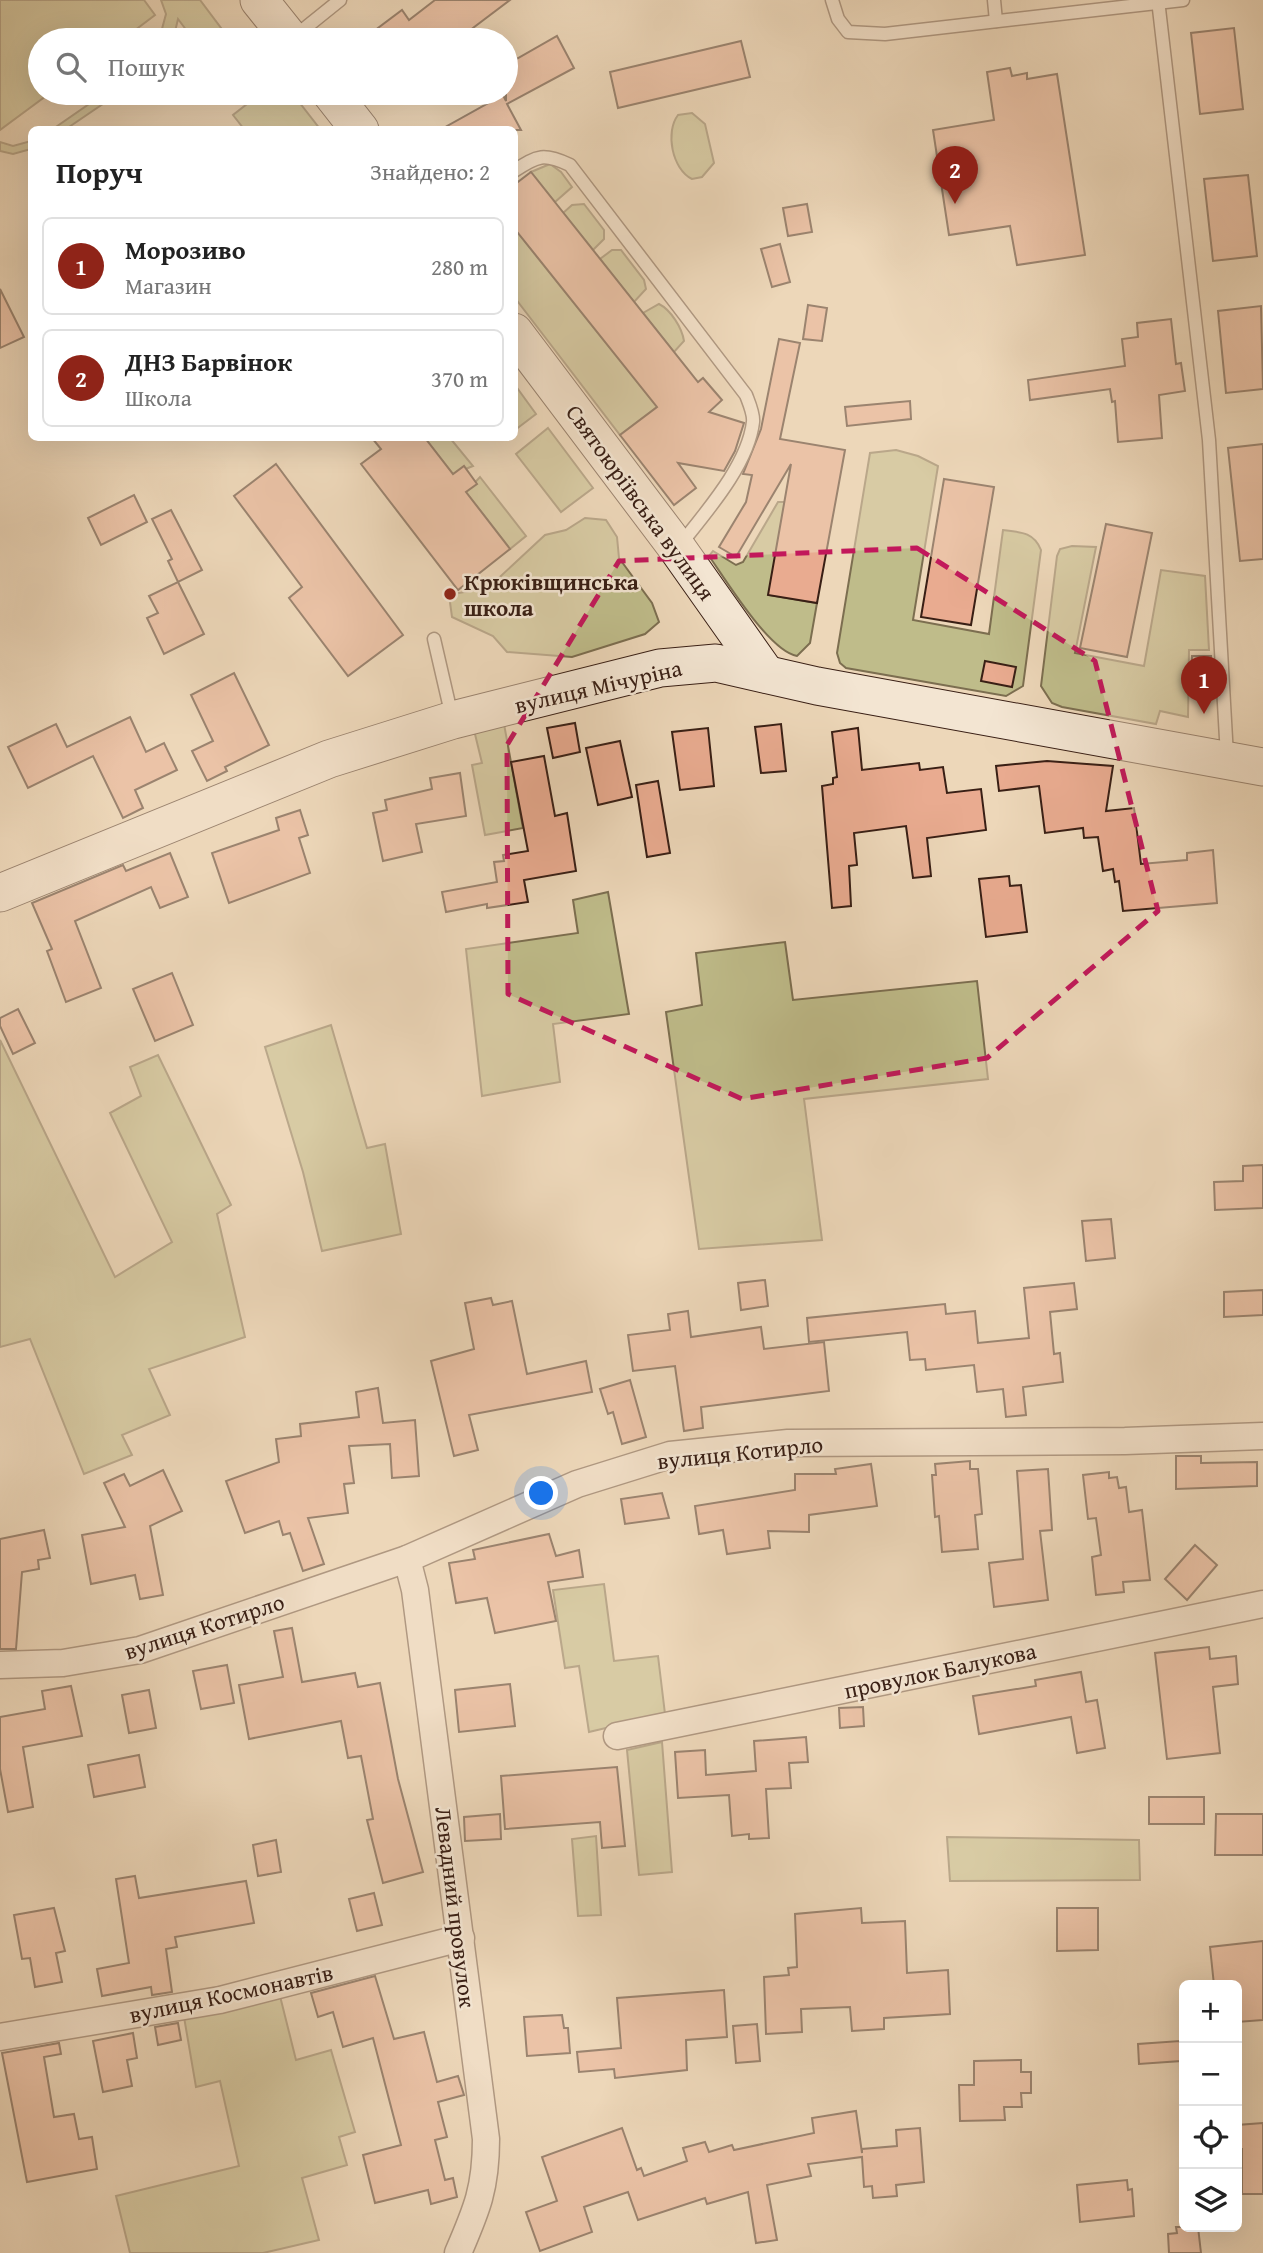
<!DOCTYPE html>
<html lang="uk">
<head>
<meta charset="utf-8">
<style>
	:root { --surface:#fff; --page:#f6f6f6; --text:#222; --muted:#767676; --line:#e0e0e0; --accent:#8f2418 }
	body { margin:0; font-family:"Gentium Book Plus",serif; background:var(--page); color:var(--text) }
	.controls { position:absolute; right:21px; bottom:21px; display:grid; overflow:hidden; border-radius:10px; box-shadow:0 7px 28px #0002 }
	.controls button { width:63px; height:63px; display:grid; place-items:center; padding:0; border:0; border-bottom:2px solid var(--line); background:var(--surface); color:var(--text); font:35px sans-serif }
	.you { position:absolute; left:542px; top:1494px; width:24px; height:24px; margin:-18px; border:5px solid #fff; border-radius:50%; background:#1a73e8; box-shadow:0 0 0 10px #1a73e833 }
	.badge { display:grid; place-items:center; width:46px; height:46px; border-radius:50%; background:var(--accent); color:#fff; font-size:23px; font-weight:700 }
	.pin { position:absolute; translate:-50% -58px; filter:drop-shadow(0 2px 4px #0008) }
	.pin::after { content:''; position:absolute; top:37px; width:24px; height:21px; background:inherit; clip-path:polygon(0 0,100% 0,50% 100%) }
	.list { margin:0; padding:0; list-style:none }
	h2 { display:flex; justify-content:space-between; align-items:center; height:91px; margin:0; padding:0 28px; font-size:30px }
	h2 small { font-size:23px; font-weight:400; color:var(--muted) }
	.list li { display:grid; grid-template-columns:46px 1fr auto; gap:21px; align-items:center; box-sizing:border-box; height:98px; margin:0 14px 14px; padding:0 14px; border:2px solid var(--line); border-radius:10px }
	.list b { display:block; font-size:26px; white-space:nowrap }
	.list p { margin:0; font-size:23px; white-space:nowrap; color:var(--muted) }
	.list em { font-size:23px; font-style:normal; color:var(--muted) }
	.icon { flex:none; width:38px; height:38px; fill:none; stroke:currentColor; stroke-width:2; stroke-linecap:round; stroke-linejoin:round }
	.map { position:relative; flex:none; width:1263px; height:2253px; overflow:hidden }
	.search { position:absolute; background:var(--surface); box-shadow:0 7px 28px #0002; left:28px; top:28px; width:490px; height:77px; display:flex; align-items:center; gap:18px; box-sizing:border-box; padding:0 24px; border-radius:38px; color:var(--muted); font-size:26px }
	.panel { position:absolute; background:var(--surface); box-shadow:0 7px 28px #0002; left:28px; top:126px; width:490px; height:315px; border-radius:10px }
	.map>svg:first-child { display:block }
	.green { fill:#bfbc8a; stroke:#7c6e50; stroke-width:2 }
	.building { fill:#e9ab90; stroke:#391f15; stroke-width:2 }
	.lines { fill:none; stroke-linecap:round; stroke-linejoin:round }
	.lane-casing { stroke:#664d3e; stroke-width:15 }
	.street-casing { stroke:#664d3e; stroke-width:29 }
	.secondary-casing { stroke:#391f15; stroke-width:39 }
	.lane { stroke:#f3e5d2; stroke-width:12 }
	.street { stroke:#f3e5d2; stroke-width:26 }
	.secondary { stroke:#f3e5d2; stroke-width:37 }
	.marked { fill:none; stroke:#c2185b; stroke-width:5; stroke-dasharray:14 9; stroke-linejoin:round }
	.poi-dot { fill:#8f2418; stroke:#f3e5d2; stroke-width:2.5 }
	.labels { text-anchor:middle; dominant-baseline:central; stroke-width:5; stroke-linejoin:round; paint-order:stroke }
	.street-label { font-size:23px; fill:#391f15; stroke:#f3e5d2 }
	.poi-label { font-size:23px; font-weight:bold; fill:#391f15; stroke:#f3e5d2; text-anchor:start }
</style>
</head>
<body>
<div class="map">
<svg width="1263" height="2253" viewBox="0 0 1263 2253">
	<rect width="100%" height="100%" fill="#edd7b9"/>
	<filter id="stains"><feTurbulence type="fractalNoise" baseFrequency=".00286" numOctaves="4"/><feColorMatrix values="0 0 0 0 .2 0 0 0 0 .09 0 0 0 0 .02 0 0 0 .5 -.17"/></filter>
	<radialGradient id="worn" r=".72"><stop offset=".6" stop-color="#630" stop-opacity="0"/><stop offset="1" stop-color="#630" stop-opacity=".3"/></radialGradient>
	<g class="green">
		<polygon points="0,0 144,0 155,15 122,40 40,40 40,93 50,93 0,130"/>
		<polygon points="161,0 200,0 230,40 192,38 177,40 187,31 178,19 173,40 159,40 166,14"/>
		<polygon points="105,93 119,93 66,129 53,129"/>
		<polygon points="261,93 292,93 320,129 244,129 233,115"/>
		<path d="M692 113 705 124 714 163 702 177 692 179C672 169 665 132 678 115Z"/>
		<polygon points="31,141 31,149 13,154 0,151 0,142 13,146"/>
		<polygon points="550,164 561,172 572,187 555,202 531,172"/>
		<polygon points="584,204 604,230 604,239 593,250 563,213 572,205"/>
		<polygon points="514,228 657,407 620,435 515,298"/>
		<polygon points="612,250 621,250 644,280 646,289 634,302 600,259"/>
		<path d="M659 304C671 310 682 328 684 341L674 352 643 313Z"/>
		<polygon points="515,385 536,414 515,430"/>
		<polygon points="548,428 593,488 561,512 516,454"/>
		<polygon points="425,438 450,438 473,466 453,474"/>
		<path d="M896 450 918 456 938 466 913 620 989 634 1003 530C1020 532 1034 532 1041 550L1023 686 1006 696 846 668 840 663 837 653 870 453Z"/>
		<polygon points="480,477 526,536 510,549 466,492"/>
		<path d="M778 502H785L769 595 817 603 810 643 797 656C769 651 726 580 709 556L713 551 736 565 743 562Z"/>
		<polygon points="585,518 606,520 617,537 619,558 652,603 659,622 645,634 572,657 507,652 493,636 452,617 449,595 489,587 545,535 566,530"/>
		<polygon points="1072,546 1096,547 1075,653 1144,666 1161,570 1205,576 1209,650 1189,650 1188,717 1160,711 1156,724 1062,707 1052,703 1041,686 1057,556 1060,549"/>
		<polygon points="504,724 523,828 485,835 472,765 482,763 474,730"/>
		<polygon points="608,892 629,1014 553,1024 560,1082 482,1096 466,949 578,933 573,900"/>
		<polygon points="785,942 793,1000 977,981 988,1079 804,1099 822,1240 699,1249 666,1012 702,1005 696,953"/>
		<polygon points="331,1025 367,1148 385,1144 401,1234 322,1251 303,1172 265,1047"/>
		<polygon points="0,1040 115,1277 172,1242 110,1113 141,1096 130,1067 158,1055 231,1205 217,1214 245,1337 149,1369 170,1415 122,1435 132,1455 84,1474 30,1339 0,1347"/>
		<polygon points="604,1584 614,1661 658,1656 665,1714 589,1732 579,1666 565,1668 553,1590"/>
		<polygon points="662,1742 672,1872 639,1875 627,1750"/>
		<polygon points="596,1836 601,1915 578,1916 572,1839"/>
		<polygon points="947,1837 1139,1840 1140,1880 950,1881"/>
		<polygon points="279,1992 296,2060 331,2050 355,2132 339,2137 347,2165 302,2178 319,2240 263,2253 130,2253 116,2196 239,2166 220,2081 196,2087 184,2017"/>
	</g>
	<g class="building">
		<polygon points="435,0 510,0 457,40 362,40 402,10 409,20"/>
		<polygon points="1234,28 1243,109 1200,114 1191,33"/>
		<polygon points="557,36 574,68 507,104 521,130 440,130 503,95 506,101 506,65"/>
		<polygon points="741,41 750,77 618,108 610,72"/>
		<polygon points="1010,68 1012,76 1027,73 1027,79 1057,74 1085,255 1017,265 1010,226 949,235 933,130 994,120 987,72"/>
		<polygon points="531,172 698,382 703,378 722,400 709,412 744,423 735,451 724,471 678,463 696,488 674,505 620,435 657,407 514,228 514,185"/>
		<polygon points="1248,175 1257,256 1213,261 1204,179"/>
		<polygon points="807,204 812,232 788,236 783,208"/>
		<polygon points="780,244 790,282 772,287 761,249"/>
		<polygon points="0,289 24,337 0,348"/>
		<polygon points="808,305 827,308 822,341 803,339"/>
		<polygon points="1261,306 1263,389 1226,393 1218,311"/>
		<polygon points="1171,319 1176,364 1181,363 1185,391 1159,395 1162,438 1118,442 1115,401 1112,402 1110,389 1030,400 1028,380 1125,366 1122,339 1138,337 1137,323"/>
		<polygon points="779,339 800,343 780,439 845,450 817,603 768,595 791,464 736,557 719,547 746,502 752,475 743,474 761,429"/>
		<polygon points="910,401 911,419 847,426 845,407"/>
		<polygon points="372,438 425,438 453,474 464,466 477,484 466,492 510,549 458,590 361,464 381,449"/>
		<polygon points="1263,444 1263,559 1240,561 1228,448"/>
		<polygon points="276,464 403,635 348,676 289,598 302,587 234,496"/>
		<polygon points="944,479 994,487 971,625 921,617"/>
		<polygon points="134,495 147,522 101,545 88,518"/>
		<polygon points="171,510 202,570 178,582 168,561 172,559 152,519"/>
		<polygon points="1106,524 1152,533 1127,657 1080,648"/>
		<polygon points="178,582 204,634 164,654 147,618 158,613 149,596"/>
		<polygon points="1192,656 1211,656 1210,685 1191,687"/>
		<polygon points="985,661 1016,667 1012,687 981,681"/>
		<polygon points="234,673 269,745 225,767 227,771 207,781 192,751 213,741 191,695"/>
		<polygon points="130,717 146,752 164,743 177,770 135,790 143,808 123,818 93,756 28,788 8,747 56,724 67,747"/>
		<polygon points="575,723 580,752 553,758 547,728"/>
		<polygon points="781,724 786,771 761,773 755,727"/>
		<polygon points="708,728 714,786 680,790 672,732"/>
		<polygon points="858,728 862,770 919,763 920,770 943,767 947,793 981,789 986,830 927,838 931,876 913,878 906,826 854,833 857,865 849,866 851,906 832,908 822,786 833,784 833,778 837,777 832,732"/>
		<polygon points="620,741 632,797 598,805 586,748"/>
		<polygon points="544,756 555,816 567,813 576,871 524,880 528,902 487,908 487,904 446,912 442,892 497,882 494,862 504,861 503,855 528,851 511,762"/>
		<polygon points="1047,761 1113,766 1106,811 1134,808 1141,864 1187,860 1187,853 1213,850 1217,903 1123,911 1119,881 1115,882 1113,869 1103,871 1098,837 1084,838 1083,828 1045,833 1039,786 999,791 996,766"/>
		<polygon points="460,773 466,816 416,824 422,852 383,861 373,813 387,810 385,800 432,789 430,778"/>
		<polygon points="658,781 670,853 647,857 636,785"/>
		<polygon points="300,810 308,835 299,838 310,873 229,903 212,853 279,830 276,818"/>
		<polygon points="170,853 188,897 160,908 151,887 75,921 101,988 66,1002 47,951 52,949 32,903 123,865 126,871"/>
		<polygon points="1009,876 1010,886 1021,885 1027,932 986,937 979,879"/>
		<polygon points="172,973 193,1025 155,1041 133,989"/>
		<polygon points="18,1009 35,1043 13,1054 0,1026 0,1018"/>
		<polygon points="1263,1165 1263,1208 1215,1210 1214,1182 1243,1181 1243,1166"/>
		<polygon points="1111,1219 1115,1258 1086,1261 1082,1221"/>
		<polygon points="765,1280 768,1306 741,1310 738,1283"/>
		<polygon points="1074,1283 1077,1309 1050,1312 1054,1354 1060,1353 1063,1382 1023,1387 1026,1415 1006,1417 1003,1389 977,1392 974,1365 926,1370 925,1359 910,1360 907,1332 809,1342 807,1318 945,1304 946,1314 975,1311 978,1343 1029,1338 1024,1288"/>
		<polygon points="1263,1290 1263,1315 1224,1317 1224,1292"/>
		<polygon points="491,1298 493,1305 512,1301 527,1374 586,1361 592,1392 469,1415 478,1450 454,1456 431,1361 474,1349 465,1303"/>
		<polygon points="688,1311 691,1337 761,1327 764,1349 824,1342 829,1391 701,1407 703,1428 684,1431 675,1366 633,1371 628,1335 670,1330 668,1314"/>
		<polygon points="630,1380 646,1437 622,1444 613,1412 608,1414 600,1389"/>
		<polygon points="378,1388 383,1423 415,1420 419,1476 392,1478 390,1444 349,1446 354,1483 344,1484 348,1513 308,1518 324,1564 303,1571 290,1533 283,1535 279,1521 245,1533 226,1481 279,1462 276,1439 301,1436 300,1424 359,1417 356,1392"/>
		<polygon points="1176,1456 1201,1456 1201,1463 1257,1462 1257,1486 1176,1489"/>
		<polygon points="970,1461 970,1469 978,1469 982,1514 975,1515 978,1549 942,1552 939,1516 935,1517 932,1475 936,1475 935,1464"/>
		<polygon points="871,1464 877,1506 809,1515 809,1532 768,1531 770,1548 727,1554 723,1530 699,1534 695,1506 795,1490 795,1474 836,1474 835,1469"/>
		<polygon points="1048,1469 1052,1530 1040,1531 1048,1600 994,1607 989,1563 1023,1559 1017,1471"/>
		<polygon points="163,1470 182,1511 150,1526 163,1595 140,1599 135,1575 91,1584 82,1535 125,1527 104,1483 124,1474 130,1486"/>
		<polygon points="1109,1472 1109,1478 1117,1477 1119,1488 1126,1487 1129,1512 1142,1510 1150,1580 1123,1582 1124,1592 1096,1595 1092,1557 1101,1555 1096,1518 1088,1519 1083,1475"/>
		<polygon points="662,1493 669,1518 625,1524 621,1499"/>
		<polygon points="44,1530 50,1558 38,1560 39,1569 22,1572 16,1649 0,1649 0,1539"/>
		<polygon points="549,1534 556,1556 579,1550 583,1577 548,1582 556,1621 495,1633 487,1598 456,1603 449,1563 475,1559 473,1550"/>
		<polygon points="1195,1545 1217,1565 1187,1600 1165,1579"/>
		<polygon points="292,1628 302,1682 355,1673 358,1687 380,1683 398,1779 423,1872 383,1883 367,1820 373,1819 361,1756 348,1758 341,1721 249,1739 239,1685 283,1677 274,1631"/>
		<polygon points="1209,1647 1210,1659 1236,1656 1238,1684 1213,1687 1220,1753 1167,1759 1155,1653"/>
		<polygon points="227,1665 234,1703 201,1709 193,1671"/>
		<polygon points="1081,1672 1086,1702 1097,1700 1105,1748 1077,1753 1071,1717 979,1734 973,1696 1036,1686 1035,1680"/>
		<polygon points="510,1684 515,1726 459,1732 455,1690"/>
		<polygon points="71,1686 82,1736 23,1747 33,1807 8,1812 0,1769 0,1717 45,1709 42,1691"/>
		<polygon points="149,1690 156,1728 129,1733 122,1695"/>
		<polygon points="863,1707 864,1726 840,1728 839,1708"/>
		<polygon points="806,1737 808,1762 789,1763 791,1788 766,1789 769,1838 749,1839 749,1834 732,1836 729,1795 678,1798 675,1752 705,1750 706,1775 756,1771 754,1741"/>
		<polygon points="139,1755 145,1787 94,1797 88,1765"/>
		<polygon points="617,1767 625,1846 602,1848 600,1822 505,1829 501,1776"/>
		<rect x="1149" y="1797" width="55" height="27"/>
		<polygon points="500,1814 501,1839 465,1841 464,1817"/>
		<polygon points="1216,1814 1263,1814 1263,1855 1215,1855"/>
		<polygon points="276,1840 281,1872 258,1876 253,1845"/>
		<polygon points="135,1876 139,1898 246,1881 254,1923 175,1937 177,1947 166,1949 172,1992 152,1995 151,1987 102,1996 97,1969 129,1963 116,1879"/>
		<polygon points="374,1893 382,1925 357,1931 349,1899"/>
		<polygon points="54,1908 65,1951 56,1953 62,1982 35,1987 30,1958 22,1959 14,1915"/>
		<polygon points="861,1908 862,1923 905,1921 907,1973 948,1970 950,2014 884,2018 884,2029 852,2031 850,2007 801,2009 802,2032 766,2034 764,1977 789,1975 788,1968 797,1967 795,1914"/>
		<polygon points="1057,1908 1098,1908 1098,1950 1057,1951"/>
		<polygon points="1263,1941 1263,2020 1237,2022 1237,1985 1214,1985 1210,1947"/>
		<polygon points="375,1976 394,2039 424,2032 437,2082 458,2076 464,2095 438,2102 447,2137 435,2140 445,2180 453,2178 457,2197 431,2204 428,2190 375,2203 363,2155 401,2145 373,2038 343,2047 333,2012 318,2017 311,1993"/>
		<polygon points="724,1990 727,2037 686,2040 687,2070 615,2078 614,2069 579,2072 577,2052 621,2048 617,1998"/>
		<polygon points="562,2015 564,2028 568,2028 570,2053 527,2056 524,2017"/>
		<polygon points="178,2023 181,2040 158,2045 155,2027"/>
		<polygon points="757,2024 760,2061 736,2063 733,2026"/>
		<polygon points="133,2033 137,2058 127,2060 132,2086 103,2092 93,2041"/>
		<polygon points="1180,2041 1181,2061 1139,2064 1138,2044"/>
		<polygon points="59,2043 61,2054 44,2057 54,2117 74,2114 79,2139 92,2137 97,2169 27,2182 2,2053"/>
		<polygon points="1021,2060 1021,2072 1031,2072 1031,2093 1021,2093 1022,2107 1004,2107 1005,2120 960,2121 959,2085 974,2085 974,2061"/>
		<polygon points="856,2111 862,2153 862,2149 897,2146 896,2130 920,2128 924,2182 896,2185 897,2196 873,2198 872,2186 864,2187 862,2157 808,2164 811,2176 767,2185 777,2240 756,2243 748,2192 707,2204 705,2198 638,2220 628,2192 584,2207 592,2232 540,2251 526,2212 557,2201 542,2157 622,2128 637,2170 641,2168 644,2176 687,2161 683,2148 705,2142 709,2152 732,2145 734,2150 814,2133 812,2118"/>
		<polygon points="1263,2123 1263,2194 1242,2194 1242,2149 1237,2149 1237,2125"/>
		<polygon points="1127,2180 1128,2190 1132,2189 1134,2216 1080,2222 1077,2185"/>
		<polygon points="1176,2227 1198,2227 1201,2253 1169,2253 1168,2234 1177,2233"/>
	</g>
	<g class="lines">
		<g class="lane-casing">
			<g id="lane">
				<polyline points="832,0 838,19 848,32 885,34 1183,0"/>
				<polyline points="994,0 996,21"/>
				<polyline points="1158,0 1209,440 1227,756"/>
				<polyline points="294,37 340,0"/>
				<path d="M514 171C538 155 544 153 570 165L746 395C749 403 754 414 753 422 748 465 706 512 680 545"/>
				<polyline points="434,639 452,717"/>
			</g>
		</g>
		<g class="street-casing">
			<g id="street">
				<path d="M407 1559 415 1590 486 2139C486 2188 477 2209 458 2253"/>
				<polyline points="0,1665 63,1663 140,1650 407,1559 577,1484 670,1455 788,1443 1125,1441 1263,1436"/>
				<polyline points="617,1736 1263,1604"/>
				<polyline points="0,2037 220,2000 461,1938"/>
			</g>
		</g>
		<g class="secondary-casing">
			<g id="secondary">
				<polyline points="259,0 291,40"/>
				<polyline points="331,93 360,130"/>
				<polyline points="514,332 677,548 766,674"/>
				<polyline points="0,893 329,759 453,720 660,668 716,663 817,686 1263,767"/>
			</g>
		</g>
		<use href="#lane" class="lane"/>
		<use href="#street" class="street"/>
		<use href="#secondary" class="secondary"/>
	</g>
	<path d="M0 0H1263V2253H0ZM917 548 1095 661 1158 911 987 1058 742 1099 508 994 507 745 619 561Z" fill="#edd7b9" fill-opacity=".55" fill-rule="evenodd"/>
	<path class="marked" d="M917 548 1095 661 1158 911 987 1058 742 1099 508 994 507 745 619 561Z"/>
	<circle class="poi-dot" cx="450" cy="594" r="7"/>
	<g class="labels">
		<g class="street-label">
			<text transform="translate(641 502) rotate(54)">Святоюріївська вулиця</text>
			<text transform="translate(598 686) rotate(-13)">вулиця Мічуріна</text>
			<text transform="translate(740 1452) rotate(-6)">вулиця Котирло</text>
			<text transform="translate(204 1626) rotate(-18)">вулиця Котирло</text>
			<text transform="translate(940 1670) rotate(-12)">провулок Балукова</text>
			<text transform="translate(456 1907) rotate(83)">Левадний провулок</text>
			<text transform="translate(231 1993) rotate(-12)">вулиця Космонавтів</text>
		</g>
		<g class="poi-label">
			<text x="464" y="581">Крюківщинська<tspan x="464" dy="26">школа</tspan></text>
		</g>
	</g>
	<rect width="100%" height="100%" filter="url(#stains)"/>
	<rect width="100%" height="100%" fill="url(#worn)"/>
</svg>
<div class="controls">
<button>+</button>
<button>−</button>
<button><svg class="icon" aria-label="locate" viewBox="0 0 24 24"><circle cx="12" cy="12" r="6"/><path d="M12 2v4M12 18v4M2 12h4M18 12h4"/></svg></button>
<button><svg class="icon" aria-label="layers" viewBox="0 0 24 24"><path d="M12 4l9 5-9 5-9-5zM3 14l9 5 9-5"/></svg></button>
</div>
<div class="you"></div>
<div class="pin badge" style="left:1204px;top:714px">1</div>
<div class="pin badge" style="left:955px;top:204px">2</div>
<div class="search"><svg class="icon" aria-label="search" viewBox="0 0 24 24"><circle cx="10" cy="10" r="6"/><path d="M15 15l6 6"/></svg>Пошук</div>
<section class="panel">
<h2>Поруч<small>Знайдено: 2</small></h2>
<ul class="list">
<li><span class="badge">1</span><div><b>Морозиво</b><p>Магазин</p></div><em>280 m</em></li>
<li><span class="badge">2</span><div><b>ДНЗ Барвінок</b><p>Школа</p></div><em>370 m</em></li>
</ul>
</section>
</div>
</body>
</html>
